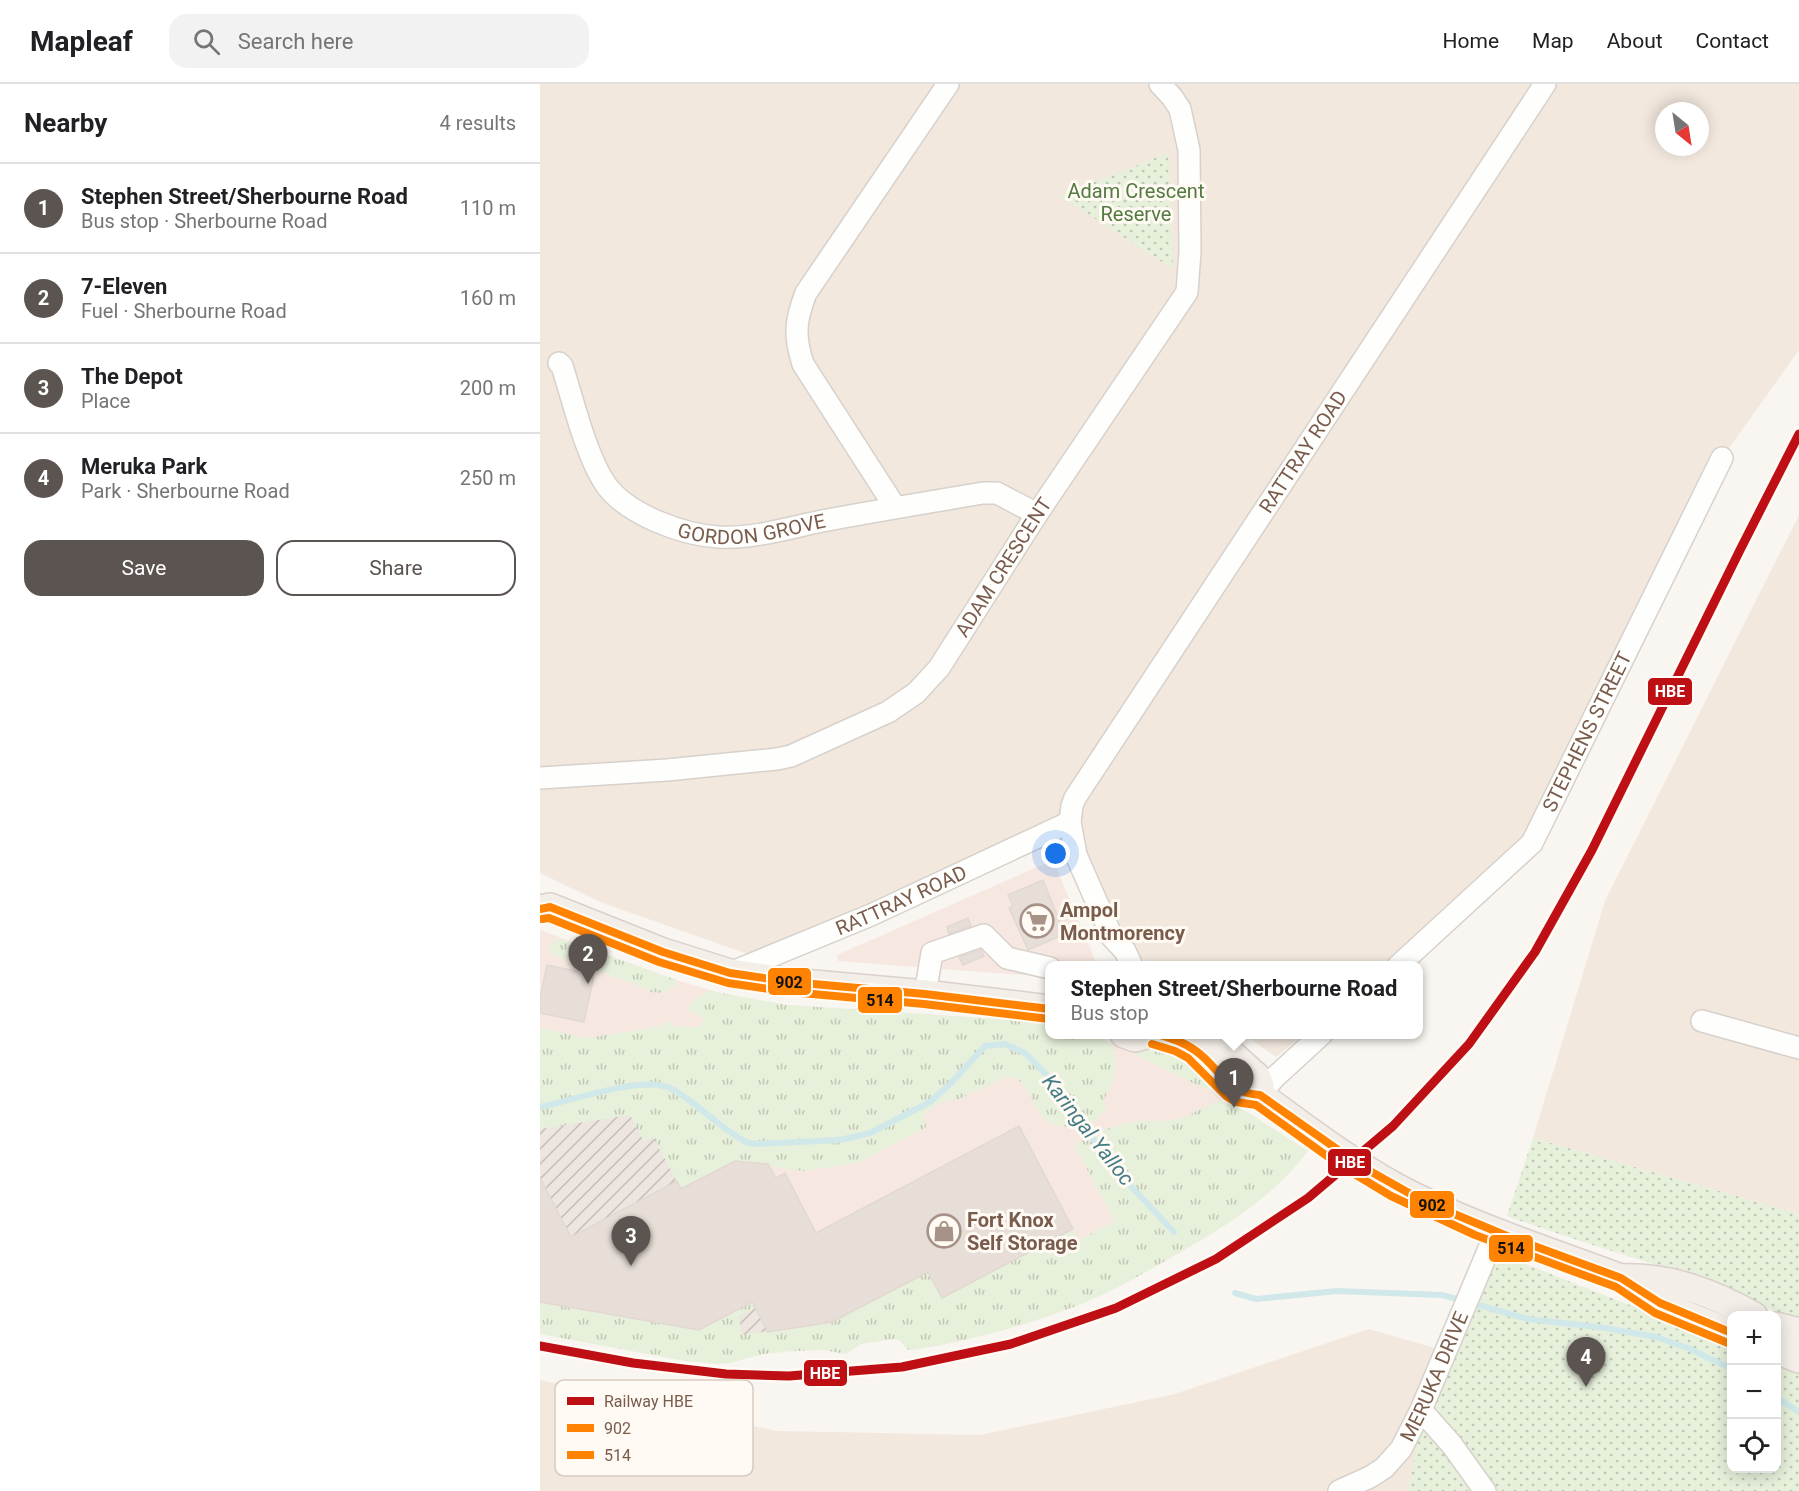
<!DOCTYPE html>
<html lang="en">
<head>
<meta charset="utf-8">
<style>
	:root { --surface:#fff; --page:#f2f2f2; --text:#202124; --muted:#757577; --line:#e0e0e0; --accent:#5c5450 }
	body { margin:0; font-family:Roboto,sans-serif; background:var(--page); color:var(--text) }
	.controls { position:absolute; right:18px; bottom:18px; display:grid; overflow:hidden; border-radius:12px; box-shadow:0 3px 15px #0003 }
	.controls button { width:54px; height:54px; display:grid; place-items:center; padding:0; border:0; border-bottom:2px solid var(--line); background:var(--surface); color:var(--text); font:30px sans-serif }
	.compass { position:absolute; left:1115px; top:18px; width:54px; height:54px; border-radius:50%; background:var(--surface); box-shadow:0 3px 15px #0003; rotate:150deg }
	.you { position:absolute; left:516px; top:770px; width:21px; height:21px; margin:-15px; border:4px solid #fff; border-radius:50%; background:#1a73e8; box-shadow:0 0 0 9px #1a73e833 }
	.badge { display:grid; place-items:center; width:39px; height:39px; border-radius:50%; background:var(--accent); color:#fff; font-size:20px; font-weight:700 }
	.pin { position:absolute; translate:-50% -50px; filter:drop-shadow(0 2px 3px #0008) }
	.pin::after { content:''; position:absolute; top:32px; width:21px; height:18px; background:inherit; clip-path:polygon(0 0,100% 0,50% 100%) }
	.popup { position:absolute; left:505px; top:877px; width:378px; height:78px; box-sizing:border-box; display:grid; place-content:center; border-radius:12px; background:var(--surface); filter:drop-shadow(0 2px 4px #0005); font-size:20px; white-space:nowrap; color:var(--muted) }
	.popup b { font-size:22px; color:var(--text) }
	.popup::after { content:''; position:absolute; left:50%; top:100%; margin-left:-12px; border:12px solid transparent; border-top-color:var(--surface) }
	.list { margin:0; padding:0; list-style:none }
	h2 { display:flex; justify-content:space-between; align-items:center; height:78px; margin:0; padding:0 24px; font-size:26px }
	h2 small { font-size:20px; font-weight:400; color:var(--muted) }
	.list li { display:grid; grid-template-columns:39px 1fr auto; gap:18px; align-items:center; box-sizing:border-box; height:90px; padding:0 24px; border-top:2px solid var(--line) }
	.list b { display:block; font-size:22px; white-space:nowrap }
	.list p { margin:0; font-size:20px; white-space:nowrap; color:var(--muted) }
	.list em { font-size:20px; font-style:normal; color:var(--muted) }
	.actions { display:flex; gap:12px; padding:18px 24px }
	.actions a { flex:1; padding:14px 0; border:2px solid var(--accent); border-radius:18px; text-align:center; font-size:21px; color:var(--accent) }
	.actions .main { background:var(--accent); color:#fff }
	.icon { flex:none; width:33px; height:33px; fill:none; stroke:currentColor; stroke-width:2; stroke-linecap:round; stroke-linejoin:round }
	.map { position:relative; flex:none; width:1259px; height:1407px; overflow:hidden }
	header { display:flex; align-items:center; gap:36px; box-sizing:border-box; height:84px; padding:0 30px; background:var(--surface); border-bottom:2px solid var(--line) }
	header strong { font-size:28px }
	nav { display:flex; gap:33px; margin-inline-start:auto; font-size:21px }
	.search { width:420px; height:54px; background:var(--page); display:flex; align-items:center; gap:15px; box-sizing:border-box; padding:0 21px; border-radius:18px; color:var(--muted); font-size:22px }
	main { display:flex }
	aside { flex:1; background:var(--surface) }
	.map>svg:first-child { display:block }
	.residential { fill:#f2e8de; fill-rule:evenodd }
	.commercial { fill:#f6e8e1 }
	.industrial { fill:url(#industrial-furrows) }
	.grass { fill:url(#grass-tufts) }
	.park { fill:url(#park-dots) }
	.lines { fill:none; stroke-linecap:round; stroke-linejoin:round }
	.stream { stroke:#d0e8ea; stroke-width:6 }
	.building { fill:#e6ded7; stroke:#e2d8d2; stroke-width:1.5 }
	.minor-casing { stroke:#d7d1cb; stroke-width:24 }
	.major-casing { stroke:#dad1cc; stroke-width:30 }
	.minor { stroke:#fefefd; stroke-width:21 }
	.major { stroke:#f3eee8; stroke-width:27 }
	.bus-1-casing { stroke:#fffaf3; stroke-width:12 }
	.bus-2-casing { stroke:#fffaf3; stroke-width:12 }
	.bus-1 { stroke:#ff8200; stroke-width:8 }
	.bus-2 { stroke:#ff8200; stroke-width:8 }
	.rail-1-casing { stroke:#fffaf3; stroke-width:14 }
	.rail-1 { stroke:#be1014; stroke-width:9 }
	.labels { text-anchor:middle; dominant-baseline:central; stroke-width:6; stroke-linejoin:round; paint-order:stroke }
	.park-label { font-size:20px; fill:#537a41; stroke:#fffaf3 }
	.street-label { font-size:20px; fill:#7a5c4d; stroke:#fffaf3 }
	.poi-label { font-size:20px; font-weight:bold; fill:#7a5c4d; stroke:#fffaf3; text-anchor:start }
	.water-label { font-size:21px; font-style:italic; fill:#437c86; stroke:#fffaf3 }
	.key { fill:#fffaf3; stroke:#d7cbc1; stroke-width:1.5 }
	.key-label { font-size:16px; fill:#7a5c4d }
	.line-badge { stroke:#fffaf3; stroke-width:2 }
	.badge-label { font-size:16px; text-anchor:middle; font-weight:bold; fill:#fff }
	.pale-badge-label { font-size:16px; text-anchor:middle; font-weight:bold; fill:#111 }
</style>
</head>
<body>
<header>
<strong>Mapleaf</strong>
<div class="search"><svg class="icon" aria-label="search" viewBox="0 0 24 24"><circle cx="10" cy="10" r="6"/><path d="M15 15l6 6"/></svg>Search here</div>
<nav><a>Home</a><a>Map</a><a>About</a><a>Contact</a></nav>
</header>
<main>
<aside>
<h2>Nearby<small>4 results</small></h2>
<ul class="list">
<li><span class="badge">1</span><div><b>Stephen Street/Sherbourne Road</b><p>Bus stop · Sherbourne Road</p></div><em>110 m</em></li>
<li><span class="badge">2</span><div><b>7-Eleven</b><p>Fuel · Sherbourne Road</p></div><em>160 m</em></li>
<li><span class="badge">3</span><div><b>The Depot</b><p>Place</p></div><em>200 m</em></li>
<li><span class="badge">4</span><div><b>Meruka Park</b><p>Park · Sherbourne Road</p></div><em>250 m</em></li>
</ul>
<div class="actions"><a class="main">Save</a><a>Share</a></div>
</aside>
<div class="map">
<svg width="1259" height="1407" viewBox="0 0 1259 1407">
	<defs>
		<pattern id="industrial-furrows" width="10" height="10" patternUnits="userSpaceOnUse" patternTransform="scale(1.5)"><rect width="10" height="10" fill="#ede5e0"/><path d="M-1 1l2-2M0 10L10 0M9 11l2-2" fill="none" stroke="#c5bdb8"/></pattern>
		<pattern id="grass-tufts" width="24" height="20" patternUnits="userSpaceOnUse" patternTransform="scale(1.5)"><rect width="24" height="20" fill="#e7f0db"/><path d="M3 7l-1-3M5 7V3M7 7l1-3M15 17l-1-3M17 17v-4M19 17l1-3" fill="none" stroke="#c0c6b4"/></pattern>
		<pattern id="park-dots" width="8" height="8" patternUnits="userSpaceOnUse" patternTransform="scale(1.5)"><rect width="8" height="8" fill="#e7f0db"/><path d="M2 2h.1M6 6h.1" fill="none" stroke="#c0c6b4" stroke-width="1.8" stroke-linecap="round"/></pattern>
	</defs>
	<rect width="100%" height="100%" fill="#f9f5f0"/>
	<g class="residential">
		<path d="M0 0H1259V266L1182 374 992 759 846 881H611L572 853 530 745 225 876 60 818 0 789ZM1124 27H1160V63H1124Z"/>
		<polygon points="1259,431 1259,1130 993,1054 1065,817"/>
		<polygon points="705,951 763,951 736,973"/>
		<polygon points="967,1176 984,1180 1191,1261 1192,1384 1236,1384 1259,1407 0,1407 0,1296 237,1347 440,1351 635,1310 829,1245 915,1270 952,1185 959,1179"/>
	</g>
	<g class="commercial">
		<polygon points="513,776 557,881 510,882 509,893 298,877 297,871"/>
		<polygon points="0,846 136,896 187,911 247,921 488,937 509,941 510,950 548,951 592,966 612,965 641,970 680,1010 699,1024 569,1125 575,1137 539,1156 533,1145 402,1214 388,1188 292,1238 228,1248 96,1001 0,1023"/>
	</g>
	<polygon class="industrial" points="96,1001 228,1248 207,1251 181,1250 0,1218 0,1023"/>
	<g class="grass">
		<polygon points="24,856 136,896 136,901 123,909 111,908 93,899 21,874 12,869 10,862 15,857"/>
		<path d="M170 907 247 921 458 935 509 941 510 950 548 951 572 959C578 984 577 993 564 1015L566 1026 553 1037 538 1045C528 1043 515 1042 506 1036 489 1023 491 995 467 992L417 1016C407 1013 391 1023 384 1031L386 1043 318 1079 263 1087 195 1077 150 1101 215 1224 199 1232 202 1251 292 1238 388 1188 402 1213 533 1145 539 1156 575 1137 534 1061C555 1049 574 1040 598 1037 611 1036 623 1038 635 1036 654 1031 668 1018 687 1015L768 1067C735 1111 688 1141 641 1168 609 1186 578 1205 544 1219 489 1241 432 1256 374 1266H368L359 1256 353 1255 321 1260 306 1270 283 1266 254 1267 223 1270 190 1279 178 1280 145 1277 0 1250V1218L159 1246 204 1222 113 1053 104 1058 90 1031 0 1045V944L46 954 117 943 130 937 135 943H159L164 935 145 925 159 912Z"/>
		<polygon points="621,964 650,976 672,1001 665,1005 596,971 598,966"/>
	</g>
	<g class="park">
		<polygon points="628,69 633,185 520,112"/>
		<path d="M993 1054 1259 1130V1236C1232 1228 1209 1212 1183 1203 1111 1178 1038 1158 967 1132Z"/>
		<polygon points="967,1176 975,1176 1191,1261 1192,1384 1236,1384 1237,1277 1259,1287 1259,1407 868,1407 878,1355 949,1191 956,1181"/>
	</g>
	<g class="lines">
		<g class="stream">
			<path d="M0 1023C32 1017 104 990 132 1005 159 1020 180 1045 208 1059L218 1060 300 1056 330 1049 390 1018 411 999 445 962 465 960 485 969 516 1000 570 1080 634 1148"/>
			<polyline points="695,1209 716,1215 797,1207 902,1211 988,1235 1066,1244 1116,1253 1148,1264 1192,1285"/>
			<polyline points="1236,1313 1259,1328"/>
		</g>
	</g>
	<g class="building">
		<polygon points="503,796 525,850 488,866 469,824 473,822 468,811"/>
		<polygon points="428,834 431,842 409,850 407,843"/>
		<polygon points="441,866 444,872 423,881 419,873"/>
		<polygon points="7,881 54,891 44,938 0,929 0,914"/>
		<polygon points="479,1042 533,1145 402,1214 388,1188 292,1238 228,1248 212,1218 159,1246 0,1218 0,1094 31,1153 137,1097 141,1105 195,1077 228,1080 236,1094 245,1089 276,1149"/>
	</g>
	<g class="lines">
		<g class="minor-casing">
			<g id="minor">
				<path id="s1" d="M19 279 22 282C33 316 46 372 66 401 88 431 143 451 179 453 213 455 248 444 282 437 335 427 389 418 443 409H457L497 430"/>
				<path d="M355 423 263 280C254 252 255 237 266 209L408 0"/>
				<path id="s2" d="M0 694 127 686 237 675 251 672 348 628 376 609 399 584 497 430 647 208 650 168 649 66 640 25 632 13 620 0"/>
				<path id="s3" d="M592 882 585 867 572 853 536 771 530 738 532 722 535 714 1005 0"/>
				<path id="s4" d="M858 882 992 759 1182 374"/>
				<path id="s5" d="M190 889 331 831 530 738"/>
				<polyline points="385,910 392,869 444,851 467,874 510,884"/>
				<polyline points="1162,937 1259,964"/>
				<polyline points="720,1011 734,994 782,950"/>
				<polyline points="881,1326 912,1361 945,1407"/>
				<path id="s6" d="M799 1407 830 1393 844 1384 861 1365 881 1326 956 1148"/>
			</g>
		</g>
		<g class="major-casing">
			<g id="major">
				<polyline points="0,825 10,823 123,868 190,889 251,898 385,910 510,925"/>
				<polyline points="584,950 595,954 610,950"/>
				<path d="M615 950C632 955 646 958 659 969 682 988 686 1012 720 1011 764 1043 808 1077 856 1103 927 1141 1006 1166 1081 1194 1113 1221 1153 1234 1192 1249"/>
				<polyline points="669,950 716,992 720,1001 720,1011"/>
				<path d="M1081 1194C1129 1192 1173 1209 1214 1232"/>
				<polyline points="1236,1242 1259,1248"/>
				<polyline points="1236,1266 1259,1275"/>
			</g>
		</g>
		<use href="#minor" class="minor"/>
		<use href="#major" class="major"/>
		<g class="bus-1-casing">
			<g id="bus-1">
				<polyline points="0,825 10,823 123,868 190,889 251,898 385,910 510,925"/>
				<path d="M617 950C630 954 644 958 656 967 681 985 685 1009 720 1011L821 1082 883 1117 967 1152 1081 1194 1120 1219 1192 1249"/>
			</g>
		</g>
		<g class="bus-2-casing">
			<g id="bus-2">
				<polyline points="2,835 9,834 119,878 188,899 250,908 384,920 509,935"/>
				<polyline points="612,960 635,967 648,974 686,1012 696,1018 716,1021 798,1080 851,1112 935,1151 1076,1203 1115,1229 1188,1259"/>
			</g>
		</g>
		<use href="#bus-1" class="bus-1"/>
		<use href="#bus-2" class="bus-2"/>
		<g class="rail-1-casing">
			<polyline id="rail-1" points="0,1262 93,1279 186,1290 249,1292 362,1283 471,1260 576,1224 676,1175 768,1114 853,1042 929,960 995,868 1052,766 1200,466 1259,350"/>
		</g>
		<use href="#rail-1" class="rail-1"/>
	</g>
	<defs>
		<g id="supermarket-ring" transform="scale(1.725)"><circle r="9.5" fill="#fffaf3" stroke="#a69286" stroke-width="1.5"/><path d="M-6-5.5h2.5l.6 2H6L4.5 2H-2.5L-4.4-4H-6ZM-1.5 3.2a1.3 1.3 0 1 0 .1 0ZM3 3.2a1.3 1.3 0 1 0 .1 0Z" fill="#a69286"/></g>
		<g id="shop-ring" transform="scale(1.725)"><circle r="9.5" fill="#fffaf3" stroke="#a69286" stroke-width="1.5"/><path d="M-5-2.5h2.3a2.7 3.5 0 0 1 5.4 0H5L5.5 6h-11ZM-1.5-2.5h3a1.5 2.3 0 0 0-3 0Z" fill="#a69286"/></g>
	</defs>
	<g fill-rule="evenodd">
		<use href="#supermarket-ring" x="497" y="837"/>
		<use href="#shop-ring" x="404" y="1147"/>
	</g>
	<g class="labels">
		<g class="park-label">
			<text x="596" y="107">Adam Crescent<tspan x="596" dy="23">Reserve</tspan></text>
		</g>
		<g class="street-label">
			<text stroke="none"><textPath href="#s3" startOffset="598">RATTRAY ROAD</textPath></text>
			<text stroke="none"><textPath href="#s1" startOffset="292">GORDON GROVE</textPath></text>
			<text stroke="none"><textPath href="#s2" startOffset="546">ADAM CRESCENT</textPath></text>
			<text stroke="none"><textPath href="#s4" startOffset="306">STEPHENS STREET</textPath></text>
			<text stroke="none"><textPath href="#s5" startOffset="186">RATTRAY ROAD</textPath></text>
			<text stroke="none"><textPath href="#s6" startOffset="156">MERUKA DRIVE</textPath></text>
		</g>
		<g class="poi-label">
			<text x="520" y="826">Ampol<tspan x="520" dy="23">Montmorency</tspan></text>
			<text x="427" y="1136">Fort Knox<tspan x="427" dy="23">Self Storage</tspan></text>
		</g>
		<g class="water-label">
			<text transform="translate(548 1046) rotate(52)">Karingal Yalloc</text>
		</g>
	</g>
	<rect x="15" y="1296" width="198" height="96" rx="9" class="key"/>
	<rect x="27" y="1313" width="27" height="8" fill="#be1014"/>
	<rect x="27" y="1340" width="27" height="8" fill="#ff8200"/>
	<rect x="27" y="1367" width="27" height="8" fill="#ff8200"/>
	<g class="key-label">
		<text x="64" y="1323">Railway HBE</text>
		<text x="64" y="1350">902</text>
		<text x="64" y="1377">514</text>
	</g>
	<g class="line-badge">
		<rect x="1107" y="593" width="46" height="29" rx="6" fill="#be1014"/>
		<rect x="227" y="883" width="45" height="29" rx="6" fill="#ff8200"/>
		<rect x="317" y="902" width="46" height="28" rx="6" fill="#ff8200"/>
		<rect x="787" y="1064" width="45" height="29" rx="6" fill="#be1014"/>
		<rect x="869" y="1106" width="46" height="29" rx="6" fill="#ff8200"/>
		<rect x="948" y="1150" width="46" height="29" rx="6" fill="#ff8200"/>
		<rect x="263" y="1275" width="45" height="28" rx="6" fill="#be1014"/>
	</g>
	<g class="badge-label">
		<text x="1130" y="613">HBE</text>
		<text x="810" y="1084">HBE</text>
		<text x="285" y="1295">HBE</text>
	</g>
	<g class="pale-badge-label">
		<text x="249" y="904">902</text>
		<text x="340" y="922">514</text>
		<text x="892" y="1127">902</text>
		<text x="971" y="1170">514</text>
	</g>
</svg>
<div class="controls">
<button>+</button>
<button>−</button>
<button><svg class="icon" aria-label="locate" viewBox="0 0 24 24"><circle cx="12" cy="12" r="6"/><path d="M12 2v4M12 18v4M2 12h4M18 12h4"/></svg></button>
</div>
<svg class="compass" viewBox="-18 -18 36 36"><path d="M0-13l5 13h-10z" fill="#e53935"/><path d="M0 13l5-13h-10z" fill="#757577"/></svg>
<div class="you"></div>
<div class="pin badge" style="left:694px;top:1024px">1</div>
<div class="popup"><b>Stephen Street/Sherbourne Road</b>Bus stop</div>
<div class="pin badge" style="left:48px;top:900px">2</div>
<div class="pin badge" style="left:91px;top:1182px">3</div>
<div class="pin badge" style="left:1046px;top:1303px">4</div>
</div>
</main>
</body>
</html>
